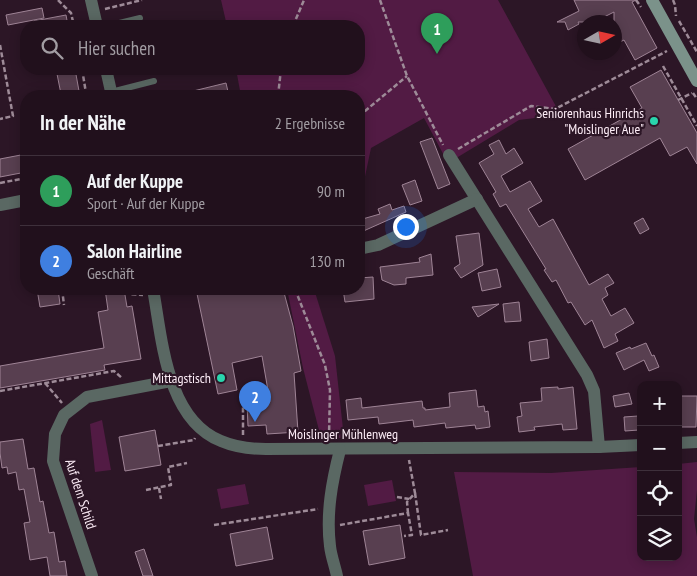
<!DOCTYPE html>
<html lang="de">
<head>
<meta charset="utf-8">
<style>
	:root { --surface:#21101c; --page:#2d1e29; --text:#f1f3f6; --muted:#a29da3; --line:#3e303b; --accent:#29d5ad }
	body { margin:0; font-family:"PT Sans Narrow",sans-serif; background:var(--page); color:var(--text) }
	.controls { position:absolute; right:15px; bottom:15px; display:grid; overflow:hidden; border-radius:10px; box-shadow:0 2px 12px #0003 }
	.controls button { width:45px; height:45px; display:grid; place-items:center; padding:0; border:0; border-bottom:1px solid var(--line); background:var(--surface); color:var(--text); font:25px sans-serif }
	.compass { position:absolute; left:577px; top:15px; width:45px; height:45px; border-radius:50%; background:var(--surface); box-shadow:0 2px 12px #0003; rotate:81deg }
	.you { position:absolute; left:405px; top:226px; width:18px; height:18px; margin:-12px; border:4px solid #fff; border-radius:50%; background:#1a73e8; box-shadow:0 0 0 8px #1a73e833 }
	.badge { display:grid; place-items:center; width:32px; height:32px; border-radius:50%; background:var(--accent); color:#fff; font-size:16px; font-weight:700 }
	.pin { position:absolute; translate:-50% -41px; filter:drop-shadow(0 1px 2px #0008) }
	.pin::after { content:''; position:absolute; top:26px; width:18px; height:15px; background:inherit; clip-path:polygon(0 0,100% 0,50% 100%) }
	.list { margin:0; padding:0; list-style:none }
	h2 { display:flex; justify-content:space-between; align-items:center; height:65px; margin:0; padding:0 20px; font-size:21px }
	h2 small { font-size:16px; font-weight:400; color:var(--muted) }
	.list li { display:grid; grid-template-columns:32px 1fr auto; gap:15px; align-items:center; box-sizing:border-box; height:70px; padding:0 20px; border-top:1px solid var(--line) }
	.list b { display:block; font-size:19px; white-space:nowrap }
	.list p { margin:0; font-size:16px; white-space:nowrap; color:var(--muted) }
	.list em { font-size:16px; font-style:normal; color:var(--muted) }
	.icon { flex:none; width:28px; height:28px; fill:none; stroke:currentColor; stroke-width:2; stroke-linecap:round; stroke-linejoin:round }
	.map { position:relative; flex:none; width:697px; height:576px; overflow:hidden }
	.search { position:absolute; background:var(--surface); box-shadow:0 2px 12px #0003; left:20px; top:20px; width:345px; height:55px; display:flex; align-items:center; gap:12px; box-sizing:border-box; padding:0 18px; border-radius:20px; color:var(--muted); font-size:19px }
	.panel { position:absolute; background:var(--surface); box-shadow:0 2px 12px #0003; left:20px; top:90px; width:345px; height:205px; border-radius:20px }
	.map>svg:first-child { display:block }
	.green { fill:#521b44 }
	.building { fill:#583f50; stroke:#9f8496 }
	.lines { fill:none; stroke-linecap:round; stroke-linejoin:round }
	.path { stroke:#9e8b98; stroke-width:2.5; stroke-dasharray:5 2.5; stroke-linecap:butt }
	.service { stroke:#5a6863; stroke-width:6 }
	.minor { stroke:#5a6863; stroke-width:12 }
	.secondary { stroke:#7b928a; stroke-width:12 }
	.poi-dot { fill:#29d5ad; stroke:#2c1626; stroke-width:2 }
	.labels { text-anchor:middle; dominant-baseline:central; stroke-width:4.5; stroke-linejoin:round; paint-order:stroke }
	.poi-label { font-size:14px; fill:#fdedf7; stroke:#2c1626; text-anchor:end }
	.street-label { font-size:14px; fill:#fdedf7; stroke:#2c1626 }
</style>
</head>
<body>
<div class="map">
<svg width="697" height="576" viewBox="0 0 697 576">
	<rect width="100%" height="100%" fill="#2c1626"/>
	<g class="green">
		<polygon points="221,0 498,0 559,112 535,118 519,120 448,163 424,118 371,148 359,205 359,96 241,96 236,69 359,69 359,26 227,26"/>
		<polygon points="287,289 314,289 335,356 344,438 321,438 303,368"/>
		<polygon points="102,420 111,470 95,472 90,424"/>
		<polygon points="697,462 697,490 694,519 697,537 697,576 473,576 454,472 551,473 641,467 641,557 678,557 678,464"/>
		<polygon points="392,480 396,501 368,506 364,485"/>
		<polygon points="245,484 249,504 221,509 217,489"/>
	</g>
	<g class="building">
		<polygon points="574,0 636,0 632,2 657,48 635,60 624,40 614,45 614,12 594,22 578,22 579,24 568,30 565,22 557,22 579,11"/>
		<polygon points="42,8 44,18 8,25 6,15"/>
		<polygon points="66,15 68,26 35,26 34,21"/>
		<polygon points="56,69 75,69 79,91 61,94"/>
		<polygon points="661,70 697,133 697,164 687,147 670,156 660,138 585,180 568,149 642,108 630,87"/>
		<polygon points="226,83 229,96 185,96 185,93"/>
		<polygon points="432,138 450,184 438,189 420,142"/>
		<polygon points="499,140 506,154 514,148 523,163 501,176 510,192 530,181 542,201 528,209 539,227 553,219 589,285 608,274 614,283 605,288 608,295 602,299 611,316 625,308 634,323 615,334 618,341 604,348 592,320 585,325 571,302 568,303 556,280 552,282 544,270 546,269 506,204 500,207 493,194 496,192 479,163 494,154 489,145"/>
		<polygon points="26,154 26,172 0,177 0,159"/>
		<polygon points="415,180 422,201 410,205 402,185"/>
		<polygon points="390,204 392,210 404,206 406,212 359,233 359,220 380,214 378,209"/>
		<polygon points="643,218 649,229 640,234 634,223"/>
		<polygon points="479,233 483,265 461,278 454,268 460,264 456,236"/>
		<polygon points="431,254 433,275 406,278 406,284 394,285 382,280 380,267 420,262 419,258"/>
		<polygon points="497,269 501,287 482,291 478,273"/>
		<polygon points="373,277 374,299 345,302 343,289 359,289 359,278"/>
		<polygon points="37,289 58,289 60,304 40,307"/>
		<polygon points="105,289 124,289 127,307 132,306 141,359 104,365 105,370 0,388 0,366 104,348 98,312 108,310"/>
		<polygon points="196,289 283,289 293,326 301,371 294,373 298,432 267,434 266,425 248,426 247,404 270,402 262,356 232,363 237,390 218,394"/>
		<polygon points="519,302 521,321 505,322 503,304"/>
		<polygon points="499,304 478,317 472,307"/>
		<polygon points="547,339 549,358 531,361 529,342"/>
		<polygon points="646,343 652,356 654,355 659,367 649,371 644,360 624,370 616,353 630,347 631,349"/>
		<polygon points="558,387 558,389 573,387 577,429 563,430 562,424 534,427 535,430 519,432 517,417 522,416 520,403 542,401 541,388"/>
		<polygon points="476,390 478,407 484,406 485,412 488,411 490,427 476,429 475,425 446,428 445,423 414,427 413,420 379,424 378,417 348,420 346,400 361,398 362,408 422,401 423,408 425,408 425,410 450,407 449,393"/>
		<polygon points="629,393 632,404 615,407 613,396"/>
		<polygon points="681,396 697,396 696,427 681,427"/>
		<polygon points="638,416 639,430 625,431 624,417"/>
		<polygon points="155,430 161,465 125,471 119,437"/>
		<polygon points="23,439 28,469 34,468 40,502 43,501 49,533 54,532 59,562 65,561 67,576 50,576 47,557 30,560 24,523 30,522 24,489 19,490 16,472 8,474 7,467 2,468 0,453 0,442"/>
		<polygon points="400,525 405,558 369,565 363,531"/>
		<polygon points="267,527 273,559 236,566 230,534"/>
		<polygon points="144,549 153,576 143,576 135,552"/>
	</g>
	<g class="lines">
		<g class="path">
			<polyline points="58,0 71,13 74,26"/>
			<polyline points="380,0 407,76 443,145"/>
			<polyline points="636,0 641,7"/>
			<polyline points="673,0 675,5 676,16"/>
			<polyline points="105,9 142,0"/>
			<polyline points="679,21 697,52"/>
			<polyline points="293,26 304,0"/>
			<polyline points="0,45 13,116 0,119"/>
			<polyline points="663,66 697,126"/>
			<polyline points="82,69 86,93"/>
			<polyline points="82,72 95,69"/>
			<polyline points="119,72 132,69"/>
			<polyline points="693,93 697,99"/>
			<polyline points="278,96 281,69"/>
			<polyline points="678,100 692,93"/>
			<polyline points="359,116 407,76"/>
			<polyline points="458,149 531,106 555,109 667,51"/>
			<polyline points="0,183 26,178"/>
			<polyline points="62,289 64,305"/>
			<polyline points="129,289 129,294 143,295"/>
			<polyline points="295,289 325,365 330,390 329,436"/>
			<polyline points="45,383 62,403"/>
			<polyline points="0,391 114,371 122,378"/>
			<polyline points="243,435 243,392"/>
			<polyline points="158,446 194,440 195,438"/>
			<polyline points="159,488 161,499"/>
			<polyline points="146,490 171,485 168,467 187,463"/>
			<polyline points="415,493 421,535 448,530"/>
			<polyline points="397,497 410,499"/>
			<polyline points="408,513 407,502 415,493 409,460"/>
			<polyline points="214,525 318,509"/>
			<polyline points="340,525 408,513 412,535 404,536"/>
		</g>
		<g class="service">
			<polyline points="107,26 140,18"/>
			<polyline points="111,92 154,81"/>
		</g>
		<g class="minor">
			<polyline points="91,0 97,26"/>
			<polyline points="106,69 112,96"/>
			<polyline points="449,155 587,375 594,391 599,447"/>
			<polyline points="0,205 26,200"/>
			<polyline points="359,249 378,245 477,199"/>
			<path d="M153 289C162 338 166 419 221 441 235 447 251 449 266 449L599 447 641 445"/>
			<polyline points="678,443 697,442"/>
			<polyline points="92,576 53,461 55,434 64,415 87,397 171,381"/>
			<path d="M337 576C335 566 331 556 330 546 326 513 332 481 340 450"/>
		</g>
		<polyline class="secondary" points="652,0 697,81"/>
	</g>
	<g class="poi-dot">
		<circle cx="654" cy="121" r="5"/>
		<circle cx="221" cy="378" r="5"/>
	</g>
	<g class="labels">
		<g class="poi-label">
			<text x="644" y="113">Seniorenhaus Hinrichs<tspan x="644" dy="16">"Moislinger Aue"</tspan></text>
			<text x="211" y="378">Mittagstisch</text>
		</g>
		<g class="street-label">
			<text x="343" y="434">Moislinger Mühlenweg</text>
			<text transform="translate(81 494) rotate(72)">Auf dem Schild</text>
		</g>
	</g>
</svg>
<div class="controls">
<button>+</button>
<button>−</button>
<button><svg class="icon" aria-label="locate" viewBox="0 0 24 24"><circle cx="12" cy="12" r="6"/><path d="M12 2v4M12 18v4M2 12h4M18 12h4"/></svg></button>
<button><svg class="icon" aria-label="layers" viewBox="0 0 24 24"><path d="M12 4l9 5-9 5-9-5zM3 14l9 5 9-5"/></svg></button>
</div>
<svg class="compass" viewBox="-18 -18 36 36"><path d="M0-13l5 13h-10z" fill="#e53935"/><path d="M0 13l5-13h-10z" fill="#a29da3"/></svg>
<div class="you"></div>
<div class="pin badge" style="left:437px;top:54px;background:#2e9e5b">1</div>
<div class="pin badge" style="left:255px;top:422px;background:#3f7fe0">2</div>
<div class="search"><svg class="icon" aria-label="search" viewBox="0 0 24 24"><circle cx="10" cy="10" r="6"/><path d="M15 15l6 6"/></svg>Hier suchen</div>
<section class="panel">
<h2>In der Nähe<small>2 Ergebnisse</small></h2>
<ul class="list">
<li><span class="badge" style="background:#2e9e5b">1</span><div><b>Auf der Kuppe</b><p>Sport · Auf der Kuppe</p></div><em>90 m</em></li>
<li><span class="badge" style="background:#3f7fe0">2</span><div><b>Salon Hairline</b><p>Geschäft</p></div><em>130 m</em></li>
</ul>
</section>
</div>
</body>
</html>
